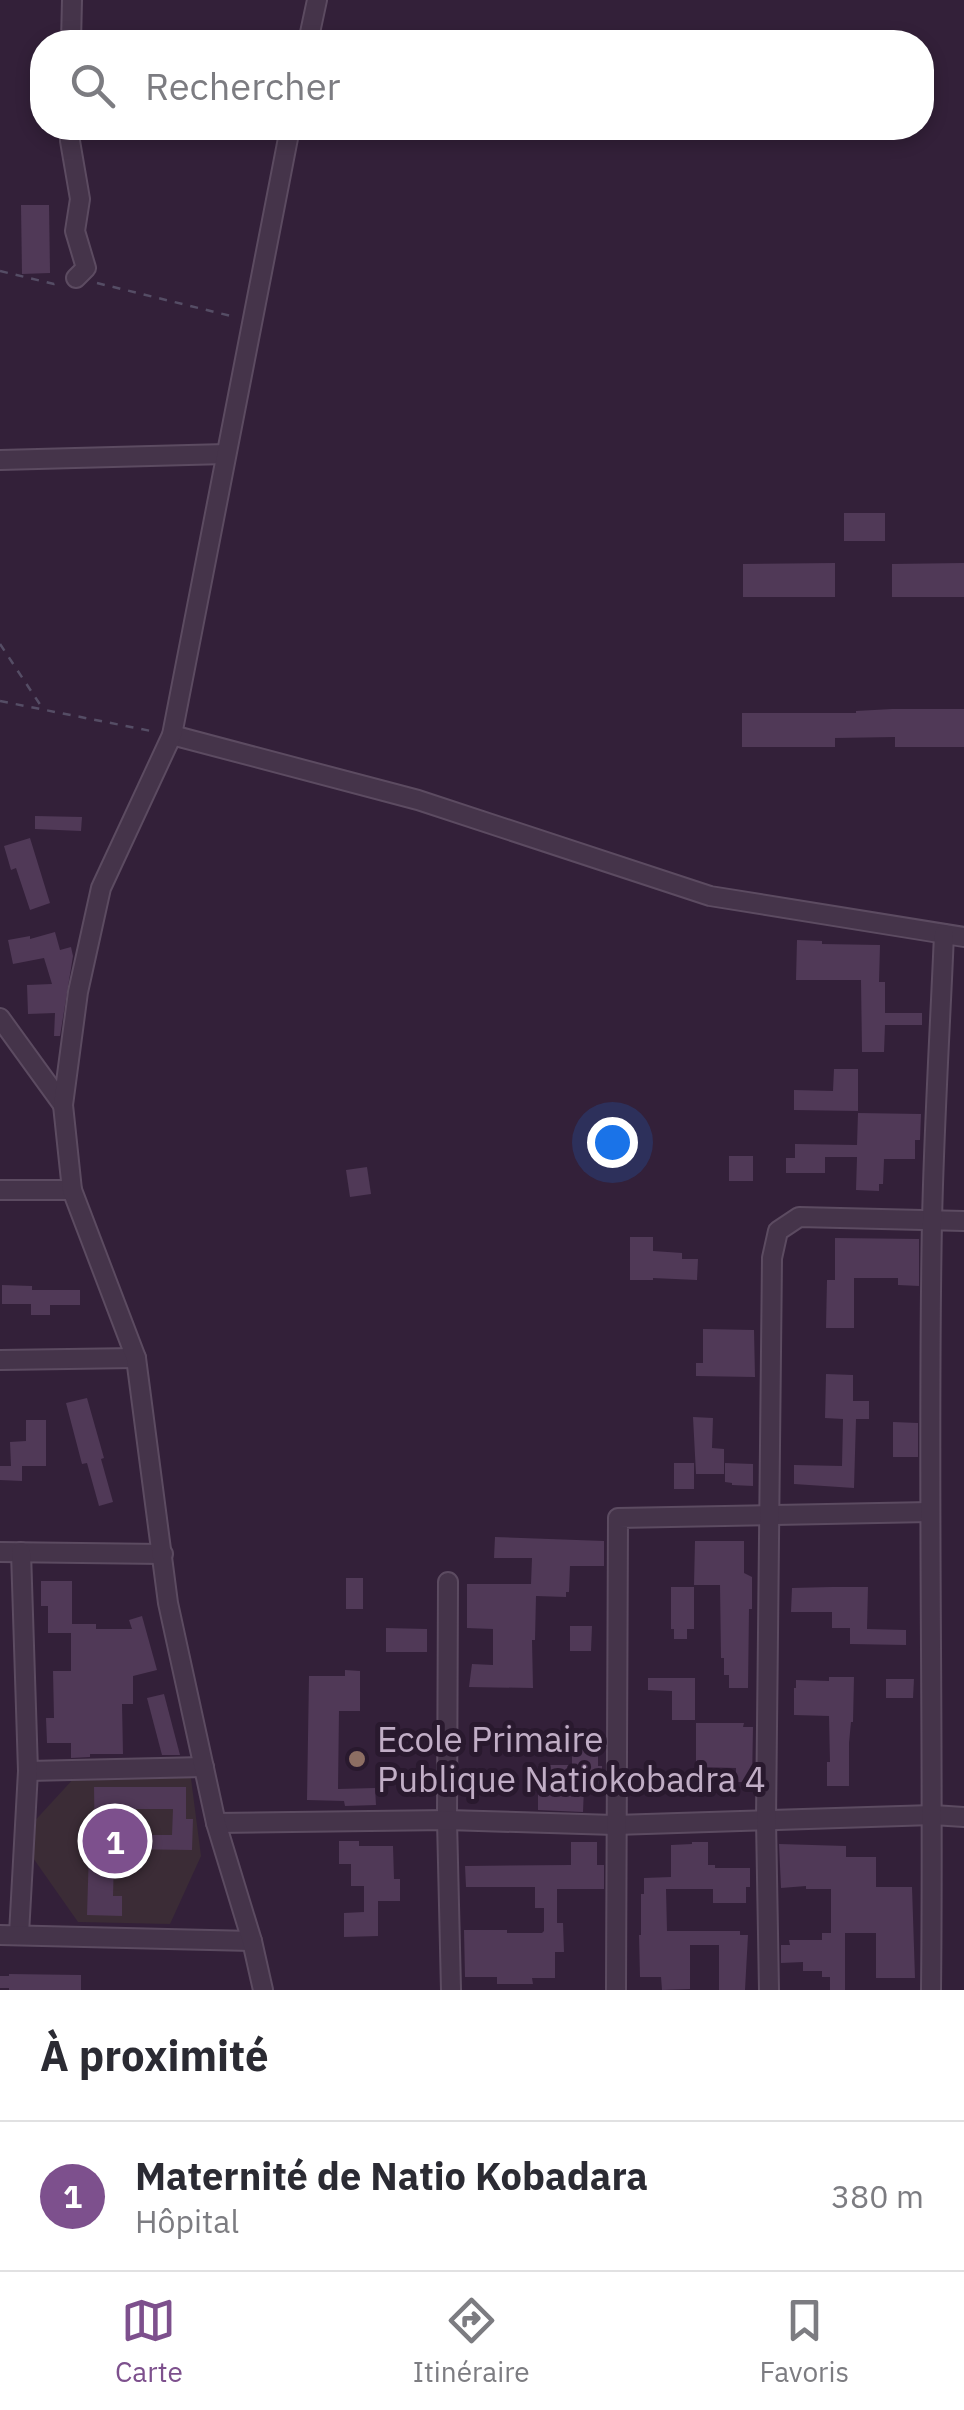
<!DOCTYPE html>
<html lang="fr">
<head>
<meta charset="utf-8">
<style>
	:root { --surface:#fff; --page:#f7f7f7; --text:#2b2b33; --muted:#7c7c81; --line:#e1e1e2; --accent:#7d508d }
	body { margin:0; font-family:"IBM Plex Sans",sans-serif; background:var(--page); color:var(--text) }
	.you { position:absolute; left:612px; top:1142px; width:35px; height:35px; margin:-25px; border:8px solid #fff; border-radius:50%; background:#1a73e8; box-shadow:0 0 0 15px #1a73e833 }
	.badge { display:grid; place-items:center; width:65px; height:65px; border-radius:50%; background:var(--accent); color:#fff; font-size:32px; font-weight:700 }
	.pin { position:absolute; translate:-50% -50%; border:5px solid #fff; box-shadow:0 2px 10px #0006 }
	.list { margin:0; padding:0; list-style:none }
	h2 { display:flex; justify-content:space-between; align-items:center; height:130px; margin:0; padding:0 40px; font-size:42px }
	h2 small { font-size:32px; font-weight:400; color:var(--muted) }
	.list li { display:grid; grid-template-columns:65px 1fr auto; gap:30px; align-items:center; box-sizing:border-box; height:150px; padding:0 40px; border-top:2px solid var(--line) }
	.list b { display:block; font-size:38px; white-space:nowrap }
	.list p { margin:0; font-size:32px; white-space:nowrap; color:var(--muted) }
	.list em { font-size:32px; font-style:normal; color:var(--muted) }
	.icon { flex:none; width:55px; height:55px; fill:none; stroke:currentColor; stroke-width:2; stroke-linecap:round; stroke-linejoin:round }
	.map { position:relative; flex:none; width:964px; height:1990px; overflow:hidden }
	.search { position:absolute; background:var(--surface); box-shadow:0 5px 15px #0003; left:30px; right:30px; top:30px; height:110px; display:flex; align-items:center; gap:25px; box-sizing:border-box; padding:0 35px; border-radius:40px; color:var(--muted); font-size:38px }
	.sheet { height:280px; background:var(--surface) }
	nav { display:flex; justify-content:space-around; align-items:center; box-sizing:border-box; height:140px; border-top:2px solid var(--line); background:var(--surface); font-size:28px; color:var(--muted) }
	nav a { display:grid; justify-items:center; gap:5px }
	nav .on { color:var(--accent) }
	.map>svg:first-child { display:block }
	.medical { fill:#3b2c36 }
	.building { fill:#503957; fill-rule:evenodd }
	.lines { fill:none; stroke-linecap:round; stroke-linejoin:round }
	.street-casing { stroke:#5c4b61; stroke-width:22 }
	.path { stroke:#554d65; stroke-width:2.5; stroke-dasharray:8 8; stroke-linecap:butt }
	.street { stroke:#45344a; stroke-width:18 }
	.education-dot { fill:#8d6e63; stroke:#29192e; stroke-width:4 }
	.labels { text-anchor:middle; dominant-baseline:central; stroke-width:10; stroke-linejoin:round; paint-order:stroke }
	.poi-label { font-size:35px; fill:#c1aec6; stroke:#29192e; text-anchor:start }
</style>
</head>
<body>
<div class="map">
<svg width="964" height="1990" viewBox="0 0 964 1990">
	<rect width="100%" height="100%" fill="#332039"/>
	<polygon class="medical" points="190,1771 201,1856 170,1924 78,1922 31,1855 30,1826 76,1776"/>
	<g class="building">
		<polygon points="21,205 49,205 50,273 22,274"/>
		<rect x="844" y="513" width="41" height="28"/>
		<polygon points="835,563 835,597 743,597 743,564"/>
		<polygon points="964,563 964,597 892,597 892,564"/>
		<polygon points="892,709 964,709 964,747 895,747 895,737 835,738 835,747 742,747 742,713 856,713 856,711"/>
		<polygon points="35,816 82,817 81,831 35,829"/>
		<polygon points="30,838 50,903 30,910 16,868 11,870 4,846"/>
		<polygon points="55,932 60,950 71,947 73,956 60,1036 54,1036 55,1013 28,1014 27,985 52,984 44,958 13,964 8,940 30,936 30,939"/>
		<polygon points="797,940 822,941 822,944 880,945 879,982 885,982 885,1013 922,1013 922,1025 885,1025 884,1052 862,1052 861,980 796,980"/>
		<polygon points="834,1069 858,1069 858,1111 794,1110 794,1090 833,1091"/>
		<polygon points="858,1113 921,1114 920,1140 915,1140 915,1159 884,1159 883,1184 879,1184 879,1191 856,1190 857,1157 825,1157 825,1173 786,1173 786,1158 795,1158 795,1144 857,1145"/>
		<rect x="729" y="1156" width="24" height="25"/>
		<polygon points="367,1167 371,1194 350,1197 346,1170"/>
		<polygon points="630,1237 653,1237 653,1251 682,1253 682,1259 698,1259 697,1280 653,1278 653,1280 630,1280"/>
		<polygon points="835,1238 919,1239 919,1286 898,1285 898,1278 854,1278 854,1328 826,1328 827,1280 835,1280"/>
		<polygon points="2,1285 32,1286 32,1290 80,1290 80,1305 50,1305 50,1315 31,1315 31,1304 2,1304"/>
		<polygon points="703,1329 754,1330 755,1377 696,1376 696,1363 703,1363"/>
		<polygon points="826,1374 853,1375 853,1401 869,1401 869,1419 856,1419 854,1488 794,1484 794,1465 842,1466 843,1419 825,1418"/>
		<polygon points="87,1398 104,1458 101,1459 113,1502 99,1506 87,1463 82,1464 66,1403"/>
		<polygon points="693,1417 713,1418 712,1448 724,1449 724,1474 696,1474"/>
		<polygon points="26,1420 46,1420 46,1466 22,1466 22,1481 0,1480 0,1466 11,1466 10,1442 26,1441"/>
		<polygon points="893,1422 918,1423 918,1457 893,1457"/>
		<rect x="674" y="1463" width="20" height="26"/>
		<polygon points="725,1463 753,1464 753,1486 732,1485 732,1483 725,1482"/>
		<polygon points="495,1537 604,1541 604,1566 570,1566 569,1592 566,1592 566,1597 536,1596 535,1640 532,1640 533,1688 469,1687 472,1664 493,1665 493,1629 467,1628 467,1584 531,1584 532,1558 494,1558"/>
		<polygon points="695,1541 744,1541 744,1573 752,1577 752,1609 749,1609 748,1688 729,1688 729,1675 724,1675 724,1658 721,1658 720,1585 694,1585"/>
		<rect x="346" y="1578" width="17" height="31"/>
		<polygon points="41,1581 72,1581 72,1624 96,1624 96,1629 132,1629 129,1620 142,1616 157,1670 133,1676 133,1704 122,1704 123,1754 90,1754 90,1757 71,1758 71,1743 47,1743 46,1718 54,1718 53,1671 71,1671 71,1633 48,1633 48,1606 41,1606"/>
		<polygon points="671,1587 694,1587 694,1629 687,1629 687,1639 674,1639 674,1629 671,1629"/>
		<polygon points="832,1587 868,1587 867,1629 906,1630 906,1645 850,1644 850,1628 832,1628 832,1612 791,1612 792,1588"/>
		<polygon points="570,1626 592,1626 591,1651 570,1651"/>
		<polygon points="386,1628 427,1629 427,1652 386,1652"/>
		<polygon points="345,1670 360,1671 360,1711 339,1711 338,1789 375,1788 376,1805 345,1806 344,1801 307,1800 309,1676 345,1676"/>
		<polygon points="829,1677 854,1677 853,1722 851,1722 849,1743 849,1786 827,1786 827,1762 830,1762 829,1716 794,1715 794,1688 796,1688 796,1680 829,1681"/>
		<polygon points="648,1678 695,1678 695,1720 672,1720 672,1691 648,1690"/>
		<polygon points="886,1679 914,1679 913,1698 886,1698"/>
		<polygon points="164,1694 180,1755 162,1755 147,1698"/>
		<polygon points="696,1723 744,1723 743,1727 753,1727 752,1782 736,1782 736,1768 696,1767"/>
		<polygon points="572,1741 598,1742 598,1766 602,1766 602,1787 584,1787 583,1812 538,1810 538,1765 572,1765"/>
		<path d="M94 1787H186V1819H193L192 1850 119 1849V1859H114L113 1896H122V1916L87 1915 89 1851 95 1850ZM136 1809H173L172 1835H136Z"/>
		<polygon points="339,1841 359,1841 359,1846 393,1846 394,1879 400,1879 400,1901 378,1901 378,1936 344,1937 344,1913 364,1912 364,1886 351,1886 351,1864 339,1864"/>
		<polygon points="571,1842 597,1842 597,1865 604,1865 604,1889 557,1889 557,1923 563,1923 564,1952 555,1952 555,1978 532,1978 533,1984 497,1984 497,1977 465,1977 464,1930 507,1930 507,1933 542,1933 544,1931 544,1908 535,1908 535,1887 466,1887 465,1866 571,1865"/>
		<polygon points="692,1842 708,1842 708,1865 715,1865 715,1868 750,1868 750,1887 746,1887 746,1903 713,1903 713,1889 666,1889 667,1931 740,1931 740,1935 748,1935 745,1990 719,1990 719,1945 690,1945 690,1989 662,1990 661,1977 640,1977 639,1935 641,1935 641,1894 644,1894 644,1878 671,1877 671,1845 692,1844"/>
		<polygon points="779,1844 846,1846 846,1857 876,1857 876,1887 912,1887 915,1978 876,1978 876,1933 845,1933 845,1990 830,1990 830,1977 822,1977 822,1971 803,1971 803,1962 781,1963 781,1945 790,1945 789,1940 822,1940 822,1933 831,1933 831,1889 806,1889 806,1886 781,1888"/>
		<polygon points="9,1974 81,1975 81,1990 9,1990 9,1988 0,1988 0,1976 9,1976"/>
	</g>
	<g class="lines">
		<g class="street-casing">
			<g id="street">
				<polyline points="71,42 72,0"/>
				<polyline points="308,42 317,0"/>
				<polyline points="70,128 70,141 80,199 75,231 86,268 76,278"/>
				<polyline points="0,460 226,454"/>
				<polyline points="172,735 418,800 710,896 964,937"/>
				<polyline points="0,1018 63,1105"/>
				<polyline points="0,1190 72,1190"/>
				<polyline points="0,1360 136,1358"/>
				<polyline points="0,1552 163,1554"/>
				<polyline points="448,1582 447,1820 451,1990"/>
				<polyline points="28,1771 204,1767"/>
				<polyline points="216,1823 447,1820 615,1825 933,1815 964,1817"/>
				<polyline points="19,1934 28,1771 21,1552"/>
				<polyline points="0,1935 252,1941"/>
				<polyline points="263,1990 252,1941 216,1823 168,1603 136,1358 72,1190 63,1105 78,992 101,888 172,735 290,128"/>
				<polyline points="616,1990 618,1518 930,1512"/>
				<polyline points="769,1990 766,1820 772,1258 778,1231 799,1217 964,1221"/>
				<path d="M931 1990C934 1734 927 1478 932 1222 934 1126 940 1030 944 934"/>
			</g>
		</g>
		<g class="path">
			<polyline points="0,271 54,284 60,282"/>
			<polyline points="97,283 235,317"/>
			<polyline points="0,644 43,709"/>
			<polyline points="0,701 156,732"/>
		</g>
		<use href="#street" class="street"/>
	</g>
	<circle class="education-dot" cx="357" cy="1759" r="10"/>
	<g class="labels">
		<g class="poi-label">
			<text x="377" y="1739">Ecole Primaire<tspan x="377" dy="40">Publique Natiokobadra 4</tspan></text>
		</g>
	</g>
</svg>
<div class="you"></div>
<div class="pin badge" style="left:115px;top:1841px">1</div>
<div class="search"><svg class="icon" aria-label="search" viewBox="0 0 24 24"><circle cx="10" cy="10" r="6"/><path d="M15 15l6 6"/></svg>Rechercher</div>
</div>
<section class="sheet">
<h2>À proximité<small></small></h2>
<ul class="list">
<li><span class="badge">1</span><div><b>Maternité de Natio Kobadara</b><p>Hôpital</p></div><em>380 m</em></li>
</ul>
</section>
<nav>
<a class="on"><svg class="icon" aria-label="map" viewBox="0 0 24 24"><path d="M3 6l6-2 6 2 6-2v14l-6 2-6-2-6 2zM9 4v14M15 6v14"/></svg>Carte</a>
<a><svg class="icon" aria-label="directions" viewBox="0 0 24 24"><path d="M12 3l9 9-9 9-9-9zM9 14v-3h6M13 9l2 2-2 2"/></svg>Itinéraire</a>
<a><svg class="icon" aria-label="saved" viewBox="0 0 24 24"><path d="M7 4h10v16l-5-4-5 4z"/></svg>Favoris</a>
</nav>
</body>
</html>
